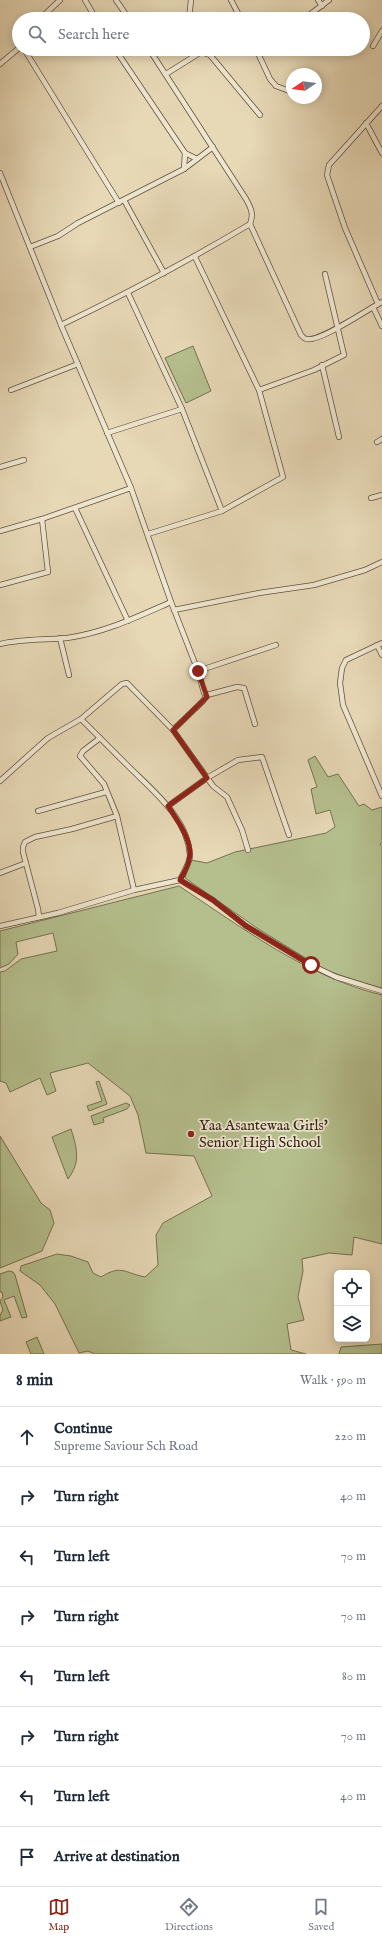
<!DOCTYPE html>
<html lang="en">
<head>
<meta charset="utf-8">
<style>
	:root { --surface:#fff; --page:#f2f2f3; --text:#1f2937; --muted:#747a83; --line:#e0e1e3; --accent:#8f2418 }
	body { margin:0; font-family:"IM FELL English",serif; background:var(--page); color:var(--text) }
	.controls { position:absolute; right:12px; bottom:12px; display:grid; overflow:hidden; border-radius:6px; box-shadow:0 2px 10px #0003 }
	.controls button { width:36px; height:36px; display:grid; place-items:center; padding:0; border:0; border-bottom:1px solid var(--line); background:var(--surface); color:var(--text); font:20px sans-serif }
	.compass { position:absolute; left:286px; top:68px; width:36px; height:36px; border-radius:50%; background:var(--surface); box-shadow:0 2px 10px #0003; rotate:257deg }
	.stop { position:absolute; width:12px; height:12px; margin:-9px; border:3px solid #8f2418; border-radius:50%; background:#fff }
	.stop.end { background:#8f2418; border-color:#fff; box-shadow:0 1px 4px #0008 }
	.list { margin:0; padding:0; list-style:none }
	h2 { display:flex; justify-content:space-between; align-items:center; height:52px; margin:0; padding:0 16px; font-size:17px }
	h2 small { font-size:13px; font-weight:400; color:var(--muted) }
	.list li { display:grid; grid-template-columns:26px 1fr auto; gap:12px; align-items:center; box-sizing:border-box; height:60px; padding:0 16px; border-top:1px solid var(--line) }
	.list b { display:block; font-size:15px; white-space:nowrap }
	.list p { margin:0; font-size:13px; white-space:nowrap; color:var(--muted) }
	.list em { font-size:13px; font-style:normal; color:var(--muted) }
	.icon { flex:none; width:22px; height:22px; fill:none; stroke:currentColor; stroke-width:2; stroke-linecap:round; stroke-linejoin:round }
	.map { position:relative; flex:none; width:382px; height:1354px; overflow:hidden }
	.search { position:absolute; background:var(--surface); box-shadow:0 2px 10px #0003; left:12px; right:12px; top:12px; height:44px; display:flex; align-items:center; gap:10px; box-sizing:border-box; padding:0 14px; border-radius:22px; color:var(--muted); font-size:15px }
	.sheet { height:532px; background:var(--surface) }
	nav { display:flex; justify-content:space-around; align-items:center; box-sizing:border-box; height:56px; border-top:1px solid var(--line); background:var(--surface); font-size:11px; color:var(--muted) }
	nav a { display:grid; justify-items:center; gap:2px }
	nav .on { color:var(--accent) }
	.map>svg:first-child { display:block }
	.green { fill:#b5bf8e; stroke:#757252 }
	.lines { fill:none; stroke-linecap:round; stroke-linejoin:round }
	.street-casing { stroke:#62523f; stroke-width:6 }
	.street { stroke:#efe6d0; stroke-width:4.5 }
	.route { stroke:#8f2418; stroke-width:5 }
	.poi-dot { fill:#8f2418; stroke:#efe6d0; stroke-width:1.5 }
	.labels { text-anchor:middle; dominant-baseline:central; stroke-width:3.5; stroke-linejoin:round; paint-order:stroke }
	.poi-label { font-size:15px; fill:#352517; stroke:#efe6d0; text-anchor:start }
</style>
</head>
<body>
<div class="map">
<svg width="382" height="1354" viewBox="0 0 382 1354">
	<rect width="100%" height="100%" fill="#e7d8b6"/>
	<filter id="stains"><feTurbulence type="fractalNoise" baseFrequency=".005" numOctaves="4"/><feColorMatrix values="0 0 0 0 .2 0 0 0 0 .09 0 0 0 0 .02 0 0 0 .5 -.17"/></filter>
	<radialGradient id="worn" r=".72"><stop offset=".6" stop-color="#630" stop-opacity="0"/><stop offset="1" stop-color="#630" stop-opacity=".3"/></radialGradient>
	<g class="green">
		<polygon points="193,346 211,391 186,403 165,358"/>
		<polygon points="315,756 328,777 338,774 359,806 364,804 372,810 382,807 382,843 380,844 382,847 382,989 325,970 257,928 185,878 191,860 207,863 235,852 326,833 335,827 330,810 316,814 311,789 317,787 308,760"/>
		<path d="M179 886C243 928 307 977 382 995V1244L354 1237 352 1255 329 1253 302 1259 303 1271 298 1297 304 1320 287 1324 291 1350 306 1354H95L88 1351 79 1353 55 1304 40 1285 20 1271 21 1266 57 1254 71 1256 88 1262 93 1273 101 1277C122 1264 124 1273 145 1277L158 1265 156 1235 163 1223 212 1196 194 1156 146 1153 138 1115 130 1096 88 1063 50 1073 56 1091 47 1095 40 1078 10 1092 6 1083 0 1081V972L5 971 21 959 57 951 53 933 16 942 18 954 9 964 0 968V931Z"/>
		<polygon points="99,1081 107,1104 89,1111 87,1106 102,1101 96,1082"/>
		<polygon points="126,1103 130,1105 127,1109 103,1118 104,1122 94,1125 91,1116"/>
		<path d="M71 1129C77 1148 81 1162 68 1179L52 1137Z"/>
		<polygon points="0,1136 41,1203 50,1210 54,1223 42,1251 0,1268"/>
		<polygon points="9,1271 13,1272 15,1275 27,1317 22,1318 14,1296 4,1300 11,1317 0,1321 0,1315 3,1310 0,1301 3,1297 2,1292 0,1292 0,1274"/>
		<polygon points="37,1337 44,1354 31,1354 26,1342"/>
		<polygon points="382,1344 382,1354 339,1354 341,1347"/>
	</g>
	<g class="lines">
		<g class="street-casing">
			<g id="street">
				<polyline points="85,0 96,19"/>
				<polyline points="116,0 129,19"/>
				<polyline points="231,0 241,19"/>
				<polyline points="318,0 322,6"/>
				<polyline points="40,19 60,0"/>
				<polyline points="189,19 191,0"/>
				<polyline points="304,19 329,0"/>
				<polyline points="373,46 382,31"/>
				<polyline points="24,49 119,203"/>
				<polyline points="115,49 185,153 197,159"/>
				<polyline points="256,49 270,79 276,86 292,92"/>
				<polyline points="0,64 19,48"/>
				<polyline points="166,74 201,52 210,55 260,115"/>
				<polyline points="366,123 382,153"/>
				<polyline points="184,169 185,153"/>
				<polyline points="0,173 61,325 131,488 171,602 198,671 204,693 207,695"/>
				<polyline points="124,200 164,273"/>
				<path d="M250 224 301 335C301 335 305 339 306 339 319 343 368 309 382 302"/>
				<polyline points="30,247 58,236 78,223 184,169 213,147"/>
				<polyline points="128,293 182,409 222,511"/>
				<polyline points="378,304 345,228 327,175 329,165 382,106"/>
				<polyline points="373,307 382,326"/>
				<path d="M61 325C126 294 188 261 250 224 254 214 251 208 246 199L149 49"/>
				<polyline points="322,365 339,437"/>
				<polyline points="11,390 78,364"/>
				<polyline points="259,390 314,370 344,355 325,274"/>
				<polyline points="107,433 182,409"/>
				<polyline points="377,442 382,439"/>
				<polyline points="0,467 24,460"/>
				<polyline points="371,498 382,495"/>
				<polyline points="75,508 128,621"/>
				<polyline points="0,531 42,519 131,488"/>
				<polyline points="148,534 222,511 283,477 259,390 195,257"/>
				<polyline points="0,585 48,572 42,519"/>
				<polyline points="174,610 259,593 314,585 365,570 382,562"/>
				<polyline points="60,638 69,675"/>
				<polyline points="382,643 346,660 342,668 340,683 343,705 382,796"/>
				<path d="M0 644C22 639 45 640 67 638 104 633 137 617 171 602"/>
				<polyline points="377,645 382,655"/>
				<polyline points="198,671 276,645"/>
				<polyline points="207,695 237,687 244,688 255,724"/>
				<path d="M81 719C97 735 113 751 128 766 152 790 188 818 190 855 190 863 183 873 180 880"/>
				<polyline points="173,730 203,701 207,695"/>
				<polyline points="100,738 83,751 80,756 104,784 117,816 134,890"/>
				<polyline points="0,781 48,738 81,719 122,684 127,683 173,730 213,786 227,797 242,830 248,850"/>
				<polyline points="168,806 207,778 238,760 262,757 289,835"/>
				<polyline points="38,811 106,792"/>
				<polyline points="0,873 26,863"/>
				<polyline points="39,917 38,909 23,852 23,847 25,842 35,837 72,829 117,816"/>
				<polyline points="0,926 58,913 134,890 180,880 213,900 246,926 311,965 336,977 382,991"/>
			</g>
		</g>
		<use href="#street" class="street"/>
	</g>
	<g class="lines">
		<path class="route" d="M198 671 207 697 173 730 207 778 168 806C177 820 194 842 189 860 188 867 183 874 180 880L213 900 246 926 311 965"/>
	</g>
	<circle class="poi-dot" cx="191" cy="1134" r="4"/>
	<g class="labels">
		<g class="poi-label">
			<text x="199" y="1125">Yaa Asantewaa Girls'<tspan x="199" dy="17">Senior High School</tspan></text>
		</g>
	</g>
	<rect width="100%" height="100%" filter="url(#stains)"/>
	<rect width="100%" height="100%" fill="url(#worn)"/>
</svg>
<div class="controls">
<button><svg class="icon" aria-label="locate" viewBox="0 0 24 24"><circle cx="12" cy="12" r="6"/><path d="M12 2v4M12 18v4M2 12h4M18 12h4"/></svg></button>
<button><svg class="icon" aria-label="layers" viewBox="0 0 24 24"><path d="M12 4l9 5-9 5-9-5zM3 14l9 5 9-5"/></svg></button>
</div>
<svg class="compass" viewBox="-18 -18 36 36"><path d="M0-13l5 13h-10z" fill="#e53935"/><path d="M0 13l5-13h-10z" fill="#747a83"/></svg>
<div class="stop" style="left:311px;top:965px"></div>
<div class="stop end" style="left:198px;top:671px"></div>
<div class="search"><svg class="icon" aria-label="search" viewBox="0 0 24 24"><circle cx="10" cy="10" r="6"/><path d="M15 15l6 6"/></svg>Search here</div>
</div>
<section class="sheet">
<h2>8 min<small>Walk · 590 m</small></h2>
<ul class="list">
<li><svg class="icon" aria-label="ahead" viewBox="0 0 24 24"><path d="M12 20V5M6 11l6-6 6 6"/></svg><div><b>Continue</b><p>Supreme Saviour Sch Road</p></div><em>220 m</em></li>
<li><svg class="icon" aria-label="right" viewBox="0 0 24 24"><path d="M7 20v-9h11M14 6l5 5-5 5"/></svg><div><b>Turn right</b></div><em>40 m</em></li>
<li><svg class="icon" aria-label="left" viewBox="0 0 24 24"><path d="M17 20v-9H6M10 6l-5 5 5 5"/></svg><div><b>Turn left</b></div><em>70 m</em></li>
<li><svg class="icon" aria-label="right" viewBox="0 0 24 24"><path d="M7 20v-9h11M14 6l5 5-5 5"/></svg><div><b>Turn right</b></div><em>70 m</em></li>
<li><svg class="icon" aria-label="left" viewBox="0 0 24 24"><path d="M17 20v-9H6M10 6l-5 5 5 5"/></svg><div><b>Turn left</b></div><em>80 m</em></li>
<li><svg class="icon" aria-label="right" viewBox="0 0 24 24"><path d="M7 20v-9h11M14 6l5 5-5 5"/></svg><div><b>Turn right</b></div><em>70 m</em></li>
<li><svg class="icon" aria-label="left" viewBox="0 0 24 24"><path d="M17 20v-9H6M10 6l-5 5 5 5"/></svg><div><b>Turn left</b></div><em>40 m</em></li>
<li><svg class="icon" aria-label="arrive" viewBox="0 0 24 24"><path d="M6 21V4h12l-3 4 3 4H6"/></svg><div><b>Arrive at destination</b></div></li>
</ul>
</section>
<nav>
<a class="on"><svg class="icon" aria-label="map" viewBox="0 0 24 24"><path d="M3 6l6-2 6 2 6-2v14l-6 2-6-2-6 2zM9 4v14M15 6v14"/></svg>Map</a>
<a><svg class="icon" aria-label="directions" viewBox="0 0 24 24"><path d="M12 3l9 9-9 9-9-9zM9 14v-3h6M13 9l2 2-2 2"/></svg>Directions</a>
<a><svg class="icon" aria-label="saved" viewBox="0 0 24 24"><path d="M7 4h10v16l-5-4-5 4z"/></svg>Saved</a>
</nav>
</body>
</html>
